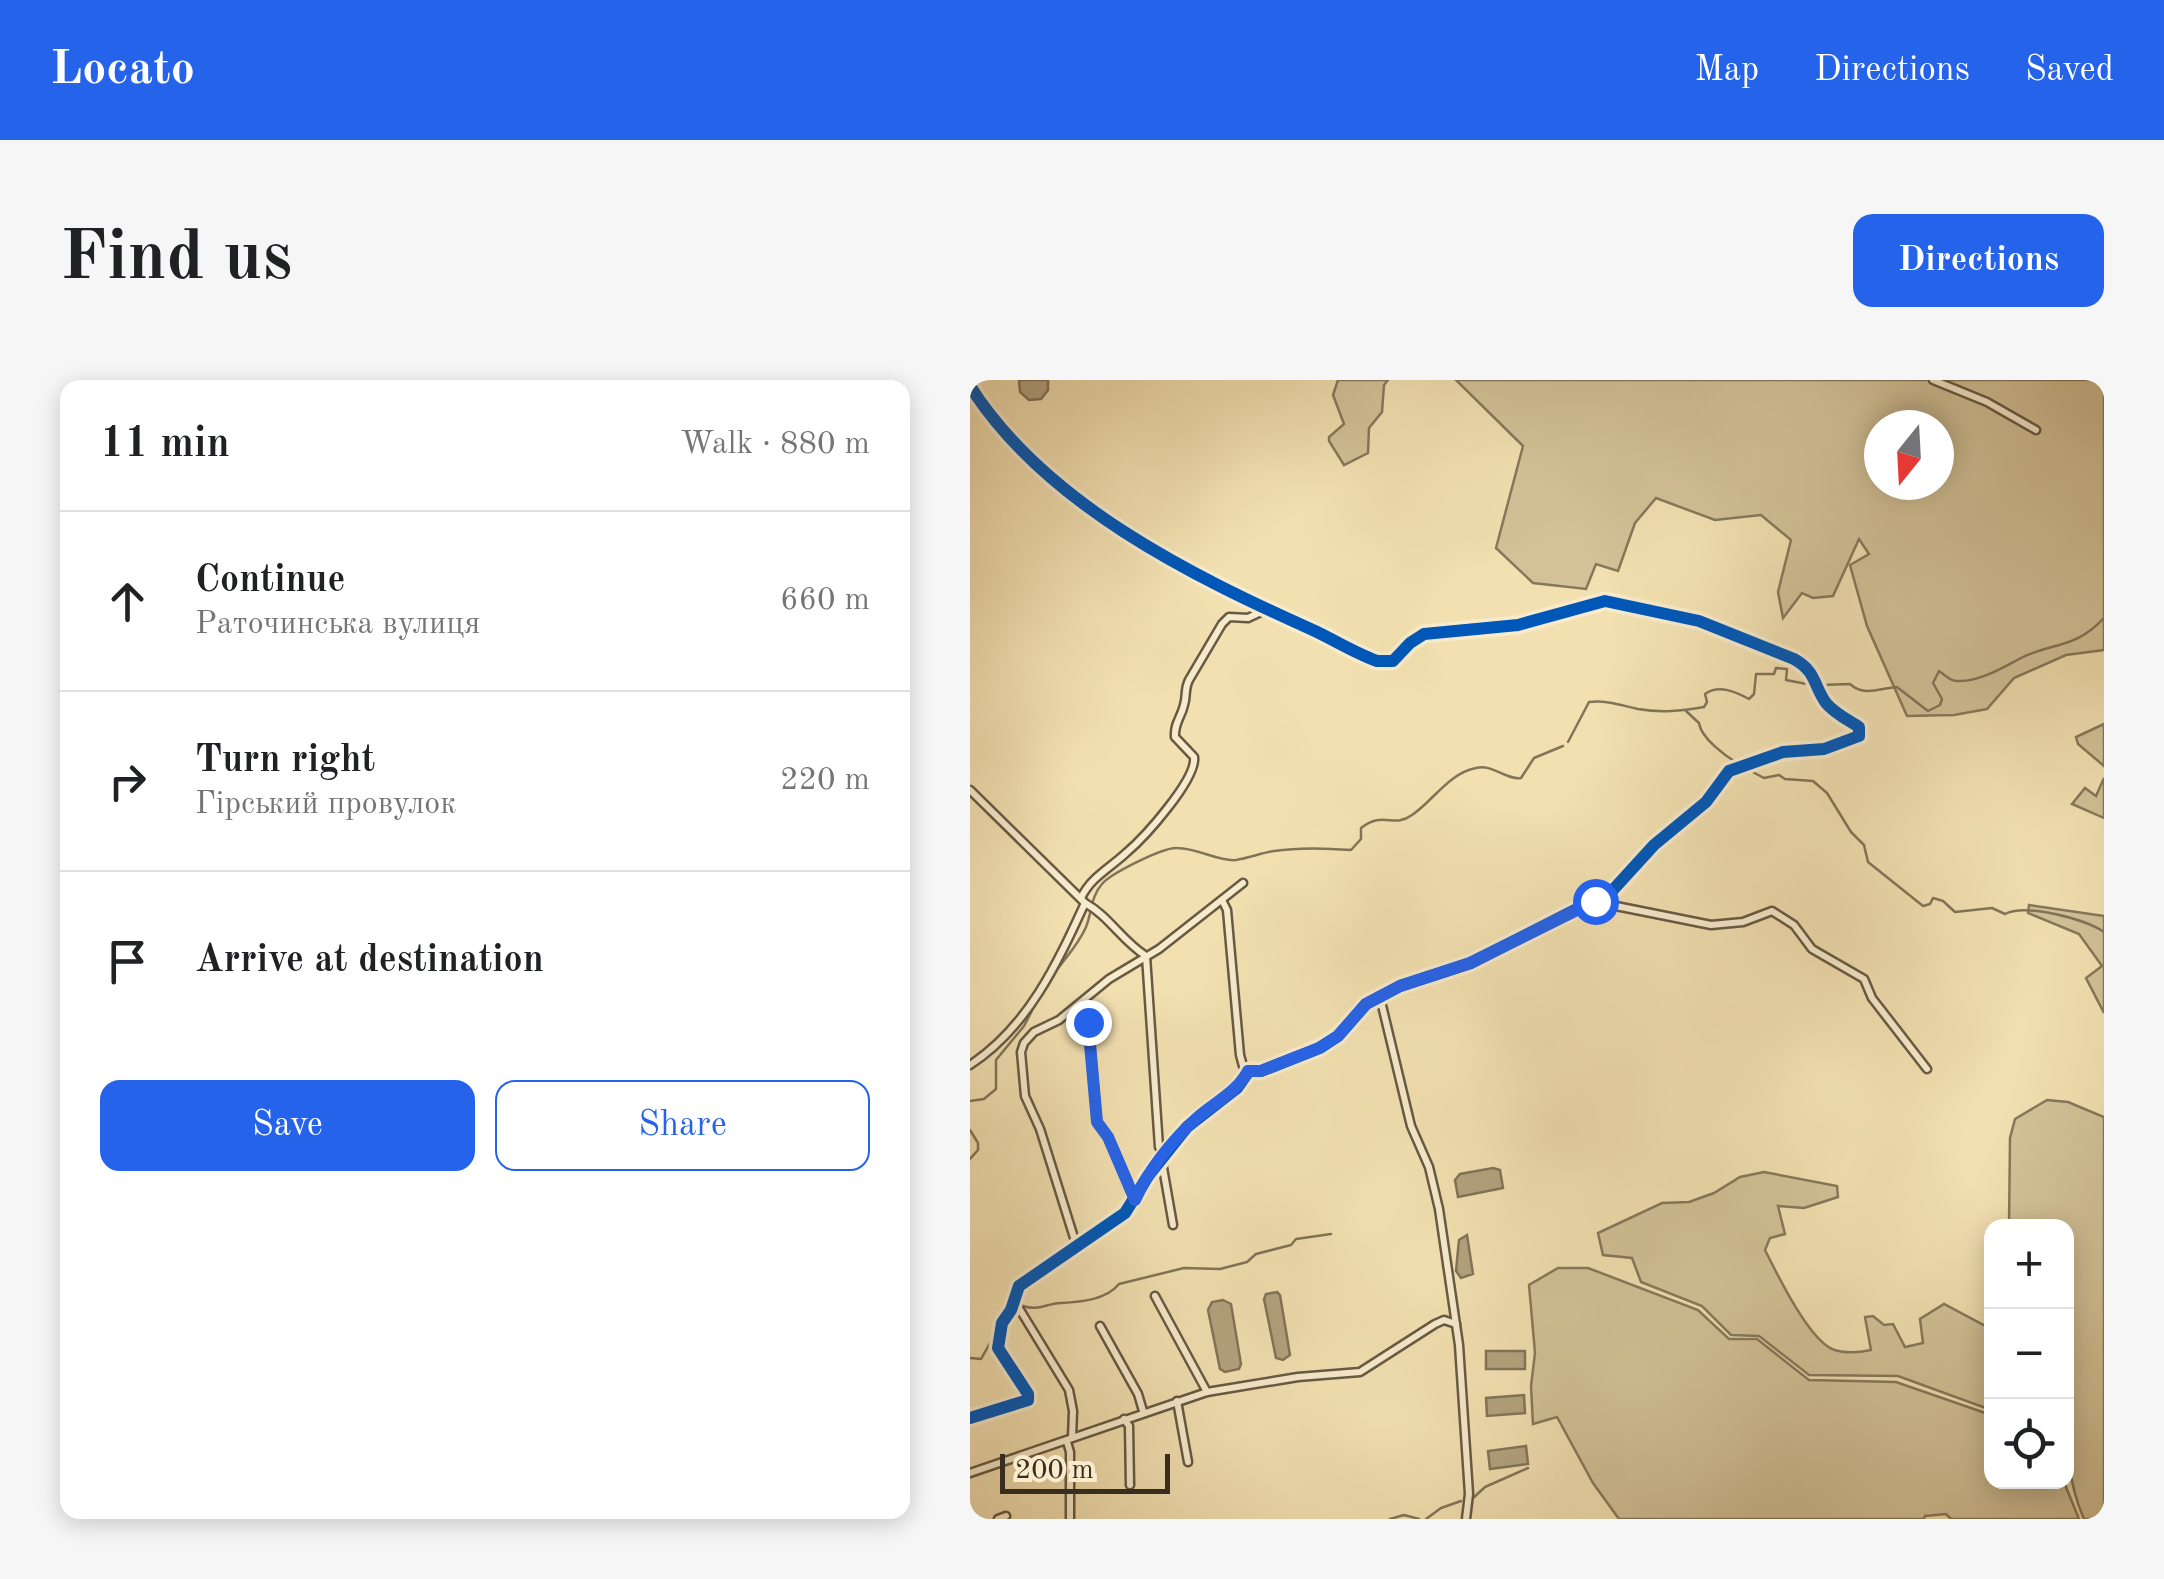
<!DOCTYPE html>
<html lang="en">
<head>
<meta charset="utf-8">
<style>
	:root { --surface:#fff; --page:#f6f6f6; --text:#202124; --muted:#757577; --line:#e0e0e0; --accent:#2563eb }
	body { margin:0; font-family:"Old Standard TT",serif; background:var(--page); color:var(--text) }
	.controls { position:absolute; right:30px; bottom:30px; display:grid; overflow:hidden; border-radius:20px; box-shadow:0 5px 25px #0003 }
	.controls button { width:90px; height:90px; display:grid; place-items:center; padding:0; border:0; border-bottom:2px solid var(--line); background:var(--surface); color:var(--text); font:50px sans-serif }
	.compass { position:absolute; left:894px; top:30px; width:90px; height:90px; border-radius:50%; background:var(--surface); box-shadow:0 5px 25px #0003; rotate:198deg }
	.scale { position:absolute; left:30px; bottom:25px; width:170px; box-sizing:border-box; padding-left:10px; border:5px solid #392d1f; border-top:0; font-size:28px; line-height:35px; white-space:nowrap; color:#392d1f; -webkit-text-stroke:8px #f7ebcc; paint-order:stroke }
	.stop { position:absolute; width:30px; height:30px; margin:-22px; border:8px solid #2563eb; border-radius:50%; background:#fff }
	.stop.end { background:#2563eb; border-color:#fff; box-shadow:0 2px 10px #0008 }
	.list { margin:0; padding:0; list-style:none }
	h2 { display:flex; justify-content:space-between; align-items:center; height:130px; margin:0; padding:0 40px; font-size:42px }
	h2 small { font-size:32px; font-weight:400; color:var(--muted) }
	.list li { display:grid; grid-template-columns:65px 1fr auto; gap:30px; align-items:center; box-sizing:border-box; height:180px; padding:0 40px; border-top:2px solid var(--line) }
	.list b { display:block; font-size:38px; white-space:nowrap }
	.list p { margin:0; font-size:32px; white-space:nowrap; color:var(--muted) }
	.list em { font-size:32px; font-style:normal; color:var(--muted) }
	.actions { display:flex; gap:20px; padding:30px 40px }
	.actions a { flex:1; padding:22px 0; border:2px solid var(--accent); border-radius:20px; text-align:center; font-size:35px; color:var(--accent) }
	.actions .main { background:var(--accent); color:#fff }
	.icon { flex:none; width:55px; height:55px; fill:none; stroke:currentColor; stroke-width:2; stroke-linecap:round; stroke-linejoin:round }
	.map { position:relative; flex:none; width:1134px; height:1139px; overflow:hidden; border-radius:20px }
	header { display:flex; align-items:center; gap:60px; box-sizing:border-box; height:140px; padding:0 50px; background:var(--accent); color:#fff }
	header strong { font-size:48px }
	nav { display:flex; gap:55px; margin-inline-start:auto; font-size:35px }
	.intro { display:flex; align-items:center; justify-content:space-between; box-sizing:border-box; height:240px; padding:0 60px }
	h1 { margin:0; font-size:70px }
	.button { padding:25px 45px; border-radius:20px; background:var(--accent); color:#fff; font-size:35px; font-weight:700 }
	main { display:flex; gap:60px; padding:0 60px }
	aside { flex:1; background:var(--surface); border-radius:20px; box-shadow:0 5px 25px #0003 }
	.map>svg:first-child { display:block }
	.green { fill:#d3c298; stroke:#86785c; stroke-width:2.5; fill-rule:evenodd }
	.water { fill:#b3a37f; stroke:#827459; stroke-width:2.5 }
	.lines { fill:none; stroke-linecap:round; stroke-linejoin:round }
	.stream { stroke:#827459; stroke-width:2.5 }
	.street-casing { stroke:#675a44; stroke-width:11 }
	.street { stroke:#f7ebcc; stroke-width:6 }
	.cycleway-casing { stroke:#f7ebcc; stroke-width:19 }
	.cycleway { stroke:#0057b8; stroke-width:12 }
	.route { stroke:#2563eb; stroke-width:12 }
</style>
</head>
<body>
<header>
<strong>Locato</strong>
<nav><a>Map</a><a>Directions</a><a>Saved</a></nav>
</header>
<div class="intro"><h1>Find us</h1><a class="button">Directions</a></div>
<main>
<aside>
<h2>11 min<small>Walk · 880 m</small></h2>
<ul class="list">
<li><svg class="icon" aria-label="ahead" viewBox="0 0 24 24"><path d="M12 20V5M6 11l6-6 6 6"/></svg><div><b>Continue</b><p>Раточинська вулиця</p></div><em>660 m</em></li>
<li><svg class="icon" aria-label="right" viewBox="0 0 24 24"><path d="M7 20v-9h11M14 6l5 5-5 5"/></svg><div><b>Turn right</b><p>Гірський провулок</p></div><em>220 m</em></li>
<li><svg class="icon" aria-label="arrive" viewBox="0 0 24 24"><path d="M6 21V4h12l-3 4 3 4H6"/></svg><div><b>Arrive at destination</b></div></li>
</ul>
<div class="actions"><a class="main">Save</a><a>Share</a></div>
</aside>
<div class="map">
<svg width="1134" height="1139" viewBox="0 0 1134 1139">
	<rect width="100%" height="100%" fill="#f2e0b1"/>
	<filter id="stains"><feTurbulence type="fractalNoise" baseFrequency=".002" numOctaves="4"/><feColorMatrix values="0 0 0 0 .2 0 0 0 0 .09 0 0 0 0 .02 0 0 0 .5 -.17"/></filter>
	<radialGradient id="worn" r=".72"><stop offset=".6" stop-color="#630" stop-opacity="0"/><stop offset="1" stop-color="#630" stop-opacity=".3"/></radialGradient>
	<g class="green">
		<polygon points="368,0 418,0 414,5 412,32 399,48 398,73 374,85 359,61 359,57 374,44 363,15"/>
		<path d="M486 0H1134V270L1096 275 1044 298 1017 329 984 335 937 336 897 246 880 185 899 174 889 159 863 216 843 218 832 213 813 238 808 212 821 160 791 135 745 140 686 118 665 143 648 191 626 184 616 209 563 203 526 168 553 66ZM909 45H969V105H909Z"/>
		<polygon points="1134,344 1134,386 1108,364 1106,357"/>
		<polygon points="1134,398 1134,438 1102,424 1115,408 1126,416"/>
		<polygon points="1059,525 1134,536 1134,633 1116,598 1132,586 1109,554 1058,533"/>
		<path d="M1077 720 1098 722 1134 737V1139H1114C1097 1101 1096 1061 1096 1020 1096 1006 1101 994 1096 981V846H1039L1040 758 1045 739Z"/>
		<path d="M794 792 867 806 868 817 834 828 808 826 815 854 800 858 795 870C807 894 838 958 862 969 875 974 887 973 901 970L895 937 903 936 914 945 923 944 935 967 953 963 950 939 974 924 1021 949V1030L928 996 839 995 789 956 761 955 732 926 671 902 662 878 633 875 628 853 692 823 719 822 744 813 770 797Z"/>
		<polygon points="588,888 618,888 728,930 759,959 787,959 839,1000 926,1002 1021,1035 1022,1102 1094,1102 1109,1139 981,1139 976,1134 955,1136 954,1139 649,1139 623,1103 587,1037 563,1044 561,1006 565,973 559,905"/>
	</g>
	<g class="water">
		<polygon points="49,0 78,0 78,10 71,19 59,20 50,12"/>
		<polygon points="523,788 530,790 533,808 488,817 485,800 490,794"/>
		<polygon points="497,855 503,894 491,898 486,891 489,860"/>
		<polygon points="307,912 310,915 320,975 313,980 306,978 294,919 296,914"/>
		<polygon points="253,920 261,924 271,984 269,989 255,992 250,989 238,930 242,922"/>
		<rect x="516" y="971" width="39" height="18"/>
		<polygon points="554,1015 555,1033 517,1036 516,1018"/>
		<polygon points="556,1066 558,1084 520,1089 518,1071"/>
	</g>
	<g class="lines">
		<g class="stream">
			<path d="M850 305 880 304C894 317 910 308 927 307L958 331 970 325 972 319 963 303 969 291C976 296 981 302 990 301 1010 301 1032 288 1049 279 1081 262 1104 270 1134 238"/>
			<path d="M716 331 729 343C731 358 755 376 769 384"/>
			<path d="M598 362 619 322C637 320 650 325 668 329 691 333 711 331 734 327L737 322 735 314C749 304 766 312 779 319L784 314 786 294H804L806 288 817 289 816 300 842 305"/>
			<path d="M775 388 794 398 809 395 815 399 843 401 857 413 881 452 894 465 898 482 953 526 960 524 963 518 973 521 985 532 1022 528 1035 534C1055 523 1115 539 1134 552"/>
			<path d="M81 598C93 580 108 566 116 547 122 532 121 516 132 504 140 494 193 467 207 468 228 468 249 482 266 480 279 478 291 473 304 471 330 467 355 468 381 470L391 459V448C414 430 423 449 442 435 463 421 479 393 506 388 524 384 535 400 551 398L564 378 593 366"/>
			<polyline points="0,721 14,719 26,709 26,680 54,646 67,621"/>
			<polyline points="0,750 8,763 8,770 0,779"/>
			<path d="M53 926C68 931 75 924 91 923 111 922 136 920 149 904L214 888 250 889 277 882 286 874 321 865 326 859 361 854"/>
			<polyline points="0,978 11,979 28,949"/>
			<polyline points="501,1120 515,1107 558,1088"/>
			<polyline points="420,1139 434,1135 449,1139"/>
			<polyline points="456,1139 471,1128 491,1121"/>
		</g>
		<g class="street-casing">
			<g id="street">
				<polyline points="963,0 1017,22 1066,50"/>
				<path d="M0 6C75 124 222 196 345 251 366 261 385 273 407 281H423L440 263 454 254 548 245 635 221 729 241 824 279C847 292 843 305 856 323 864 333 878 340 889 347V356L854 369 813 372 759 391 736 422 684 465 642 511 501 583 430 606 396 624 368 656 349 668 291 691H279L267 708 217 747 178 796 155 833 49 906 41 930 32 943 28 968 58 1014V1020L0 1038"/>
				<path d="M0 410 115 523C139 536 152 561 176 576L189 767 195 775"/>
				<path d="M111 518C121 497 140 488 156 473 175 457 227 399 224 377L205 357C204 343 211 338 214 325 217 316 214 310 219 300L252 244 259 237 278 238 295 230"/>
				<polyline points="252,520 257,530 270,675 273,686 279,691"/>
				<polyline points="626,522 741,545 773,542 802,531 824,545 842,569 894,599 902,618 957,689"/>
				<polyline points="410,617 441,746 459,787 469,829 489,965 499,1114 496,1139"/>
				<polyline points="98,633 115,636 118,641 127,742 138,757 165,819"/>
				<path d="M0 685C58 647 87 584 115 523"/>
				<polyline points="192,782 203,845"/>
				<polyline points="106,864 70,749 55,716 51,672 54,663 64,652 89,640 139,599 189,569 273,503"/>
				<polyline points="185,916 237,1012"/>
				<polyline points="44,920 99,1010 103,1031 102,1058"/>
				<polyline points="130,946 168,1014 173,1031"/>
				<polyline points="207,1021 218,1082"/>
				<polyline points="154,1039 159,1046 160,1105"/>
				<polyline points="97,1062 100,1072 100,1139"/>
				<polyline points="0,1093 237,1012 328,997 390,992 465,944 474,940 486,944"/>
				<polyline points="28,1139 36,1136"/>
			</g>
		</g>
		<use href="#street" class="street"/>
		<g class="cycleway-casing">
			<path id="cycleway" d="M0 6C75 124 222 196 345 251 366 261 385 273 407 281H423L440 263 454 254 548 245 635 221 729 241 824 279C847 292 843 305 856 323 864 333 878 340 889 347V356L854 369 813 372 759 391 736 422 684 465 642 511 501 583 430 606 396 624 368 656 349 668 291 691H279L267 708 217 747 178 796 155 833 49 906 41 930 32 943 28 968 58 1014V1020L0 1038"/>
		</g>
		<use href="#cycleway" class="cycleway"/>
	</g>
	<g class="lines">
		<path class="route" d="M118 642 127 742 138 757 165 820C178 791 203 759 227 738 245 722 266 713 278 691H291L350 668 368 656 396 624 430 606 500 583 625 521"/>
	</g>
	<rect width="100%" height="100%" filter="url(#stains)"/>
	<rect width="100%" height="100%" fill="url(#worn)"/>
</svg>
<div class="controls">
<button>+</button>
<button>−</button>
<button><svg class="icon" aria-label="locate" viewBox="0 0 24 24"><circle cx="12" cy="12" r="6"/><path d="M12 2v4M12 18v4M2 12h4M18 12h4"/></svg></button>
</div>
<svg class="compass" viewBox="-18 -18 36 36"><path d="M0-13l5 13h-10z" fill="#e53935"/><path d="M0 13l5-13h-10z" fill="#757577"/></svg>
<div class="scale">200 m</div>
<div class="stop" style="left:625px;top:521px"></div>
<div class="stop end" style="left:118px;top:642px"></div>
</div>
</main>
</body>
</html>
